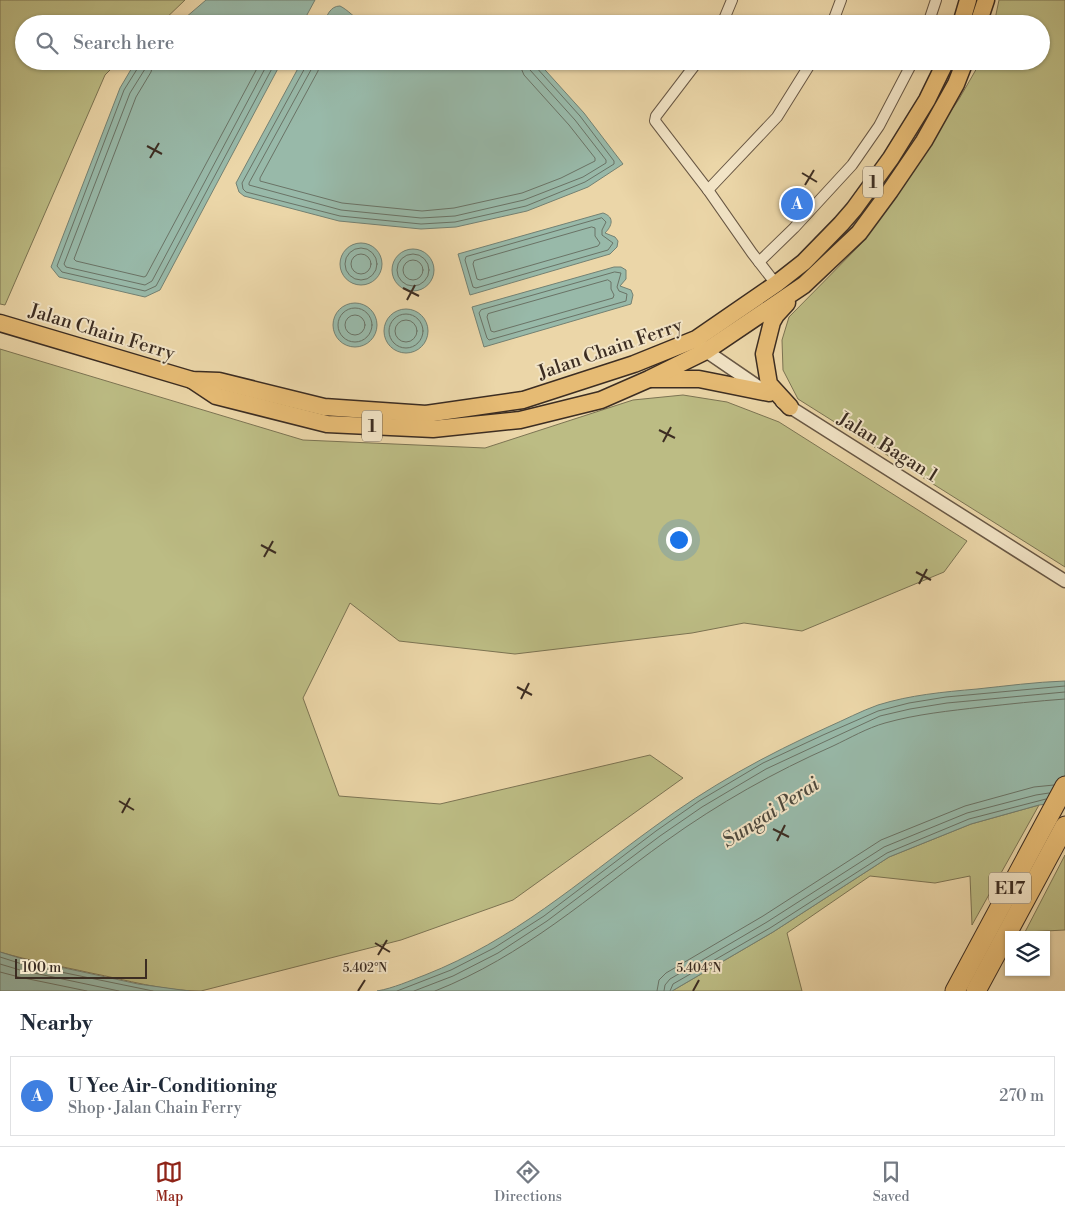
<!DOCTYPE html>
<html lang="en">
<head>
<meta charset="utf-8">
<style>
	:root { --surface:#fff; --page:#f6f6f7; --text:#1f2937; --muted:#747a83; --line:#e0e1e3; --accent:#8f2418 }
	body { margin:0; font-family:"Libre Bodoni",serif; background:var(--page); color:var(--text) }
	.controls { position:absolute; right:15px; bottom:15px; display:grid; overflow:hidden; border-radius:0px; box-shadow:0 1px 4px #0004 }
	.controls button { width:45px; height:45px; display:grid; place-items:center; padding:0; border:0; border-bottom:1px solid var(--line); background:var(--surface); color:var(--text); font:25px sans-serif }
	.scale { position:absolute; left:15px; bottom:12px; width:132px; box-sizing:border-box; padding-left:5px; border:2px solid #3c2d22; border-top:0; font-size:14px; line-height:18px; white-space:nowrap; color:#3c2d22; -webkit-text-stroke:4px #f2e4c6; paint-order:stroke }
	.you { position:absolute; left:678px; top:539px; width:18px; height:18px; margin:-12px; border:4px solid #fff; border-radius:50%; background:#1a73e8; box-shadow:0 0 0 8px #1a73e833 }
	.badge { display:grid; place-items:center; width:32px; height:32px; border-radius:50%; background:var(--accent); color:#fff; font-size:16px; font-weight:700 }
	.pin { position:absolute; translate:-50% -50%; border:2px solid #fff; box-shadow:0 1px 5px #0006 }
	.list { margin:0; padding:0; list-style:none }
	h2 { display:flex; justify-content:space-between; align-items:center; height:65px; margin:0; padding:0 20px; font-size:21px }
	h2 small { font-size:16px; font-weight:400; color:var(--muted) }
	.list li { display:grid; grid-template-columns:32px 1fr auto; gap:15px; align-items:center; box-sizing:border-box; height:80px; margin:0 10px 10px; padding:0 10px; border:1px solid var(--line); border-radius:0px }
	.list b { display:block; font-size:19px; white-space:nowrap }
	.list p { margin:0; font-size:16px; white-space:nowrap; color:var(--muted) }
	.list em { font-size:16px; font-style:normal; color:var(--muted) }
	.icon { flex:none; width:28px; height:28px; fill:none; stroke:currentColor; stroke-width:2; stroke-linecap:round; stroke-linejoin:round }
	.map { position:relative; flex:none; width:1065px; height:991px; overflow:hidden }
	.search { position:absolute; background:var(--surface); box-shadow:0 1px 4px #0004; left:15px; right:15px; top:15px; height:55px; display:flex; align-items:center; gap:12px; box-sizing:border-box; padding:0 18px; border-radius:28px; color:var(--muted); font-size:19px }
	.sheet { height:155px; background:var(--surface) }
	nav { display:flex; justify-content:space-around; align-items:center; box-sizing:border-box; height:70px; border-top:1px solid var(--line); background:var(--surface); font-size:14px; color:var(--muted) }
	nav a { display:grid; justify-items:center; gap:2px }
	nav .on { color:var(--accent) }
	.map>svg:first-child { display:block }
	.green { fill:#bcbc84; stroke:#7c7453 }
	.water { fill:#98b9a9; stroke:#738173 }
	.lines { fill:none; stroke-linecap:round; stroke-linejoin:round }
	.shore { stroke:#6a7366; stroke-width:1 }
	.minor-casing { stroke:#685744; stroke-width:12 }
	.tertiary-casing { stroke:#685744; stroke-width:15 }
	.trunk-casing { stroke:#3c2d22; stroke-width:19 }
	.motorway-casing { stroke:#3c2d22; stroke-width:21 }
	.minor { stroke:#f2e4c6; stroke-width:10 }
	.tertiary { stroke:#f2e4c6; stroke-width:12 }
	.trunk { stroke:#e6bb74; stroke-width:16 }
	.motorway { stroke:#e6bb74; stroke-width:19 }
	.ticks { fill:none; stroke:#3c2d22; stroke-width:2 }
	.labels { text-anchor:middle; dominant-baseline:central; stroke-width:4; stroke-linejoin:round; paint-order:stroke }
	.shield { fill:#f2e4c6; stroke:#736453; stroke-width:1 }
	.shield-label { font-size:18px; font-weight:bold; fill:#3c2d22 }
	.street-label { font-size:19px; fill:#3c2d22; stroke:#f2e4c6 }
	.water-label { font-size:20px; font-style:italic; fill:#4e493d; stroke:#f2e4c6 }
	.ticks-label { font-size:12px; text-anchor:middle; fill:#3c2d22; stroke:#f2e4c6; stroke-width:4; stroke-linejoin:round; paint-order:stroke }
</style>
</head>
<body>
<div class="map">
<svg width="1065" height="991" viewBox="0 0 1065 991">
	<rect width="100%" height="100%" fill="#ebd6a8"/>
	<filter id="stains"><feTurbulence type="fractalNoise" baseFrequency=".004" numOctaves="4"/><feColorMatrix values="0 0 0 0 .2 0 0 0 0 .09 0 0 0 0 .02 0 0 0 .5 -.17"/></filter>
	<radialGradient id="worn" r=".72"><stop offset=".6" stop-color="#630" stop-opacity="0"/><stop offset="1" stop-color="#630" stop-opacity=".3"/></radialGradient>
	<g class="green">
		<polygon points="0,0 185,0 160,24 24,24 24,61 119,61 105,75 5,305 0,304"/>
		<polygon points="999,0 1065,0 1065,567 798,399 783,370 782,340 789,317 860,245 959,99 981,61 1041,61 1041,24 994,24"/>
		<path d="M0 349 303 440 485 448 633 400 683 395 727 402 779 422 967 541 944 572 802 631 744 623 692 633 515 654 399 641 350 603 303 698 339 796 440 804 650 755 683 778 513 900 401 940 201 991C163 991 127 980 91 973 60 966 30 961 0 952Z"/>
		<polygon points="1039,805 972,925 970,876 935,883 870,876 787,933 802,991 672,991 773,932 889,857 971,824"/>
		<polygon points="1065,855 1065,930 1025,932"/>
	</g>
	<g class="water">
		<polygon points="206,0 315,0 302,24 178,24"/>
		<path d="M340 6C348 10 355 18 363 24H323C327 16 330 6 340 6Z"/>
		<polygon points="136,61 282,61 160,290 145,297 59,277 51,267 120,88"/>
		<polygon points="302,61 537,61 584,113 623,164 588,187 527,211 456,227 421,229 339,221 244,196 239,192 236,183"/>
		<path d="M603 213C615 217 612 226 605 233L615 237 618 241 617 247 610 254 470 295 458 254Z"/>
		<circle cx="361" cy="264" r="21"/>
		<circle cx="413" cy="270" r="21"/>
		<polygon points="614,267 621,267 626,270 626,279 620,286 631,290 633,295 631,304 484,347 472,307"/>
		<circle cx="355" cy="325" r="22"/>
		<circle cx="406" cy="331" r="22"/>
		<path d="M1065 681V802L1039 805 971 824 889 857 773 932 672 991H377C394 988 409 981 425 975 514 940 578 882 654 827 709 786 766 755 828 727 844 720 861 711 878 705 910 695 943 692 977 689 1006 686 1035 682 1065 681Z"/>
		<polygon points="0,952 23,959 138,984 189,991 0,991"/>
	</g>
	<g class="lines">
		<g class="shore">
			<polyline points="140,61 139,66 124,90 57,266 62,272 145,291 156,286 276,61"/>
			<polyline points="146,61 145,69 130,93 64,264 66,267 145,285 152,281 269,61"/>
			<polyline points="154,61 151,72 136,97 74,259 76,261 144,277 146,276 261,61"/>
			<polyline points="306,61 306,66 242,183 243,189 246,192 340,216 421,224 455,222 526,206 585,182 614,164 614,161 580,116 535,66 534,61"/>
			<polyline points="313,61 312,68 249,183 249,185 341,210 421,218 455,216 524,200 583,177 606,163 606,160 575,120 530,70 527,61"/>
			<polyline points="320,61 318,71 260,178 260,181 342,203 422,211 454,208 522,193 561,178 595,161 595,158 569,125 524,75 521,68 520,61"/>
			<polygon points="602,218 606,222 602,230 602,235 613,243 608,250 476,288 473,287 465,260 466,257"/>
			<polygon points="592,227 595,228 595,236 600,243 598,246 480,280 477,279 473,264 474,261"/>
			<circle cx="361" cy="264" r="16"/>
			<circle cx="413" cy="270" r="16"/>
			<circle cx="361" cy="264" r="10"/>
			<circle cx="413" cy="270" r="10"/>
			<polygon points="615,272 621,273 617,287 619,291 627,294 626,301 489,340 487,338 479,313 481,310"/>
			<polygon points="608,280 611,282 611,289 614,295 613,298 494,332 491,331 487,317 488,314"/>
			<circle cx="355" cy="325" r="17"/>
			<circle cx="406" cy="331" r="17"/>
			<circle cx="355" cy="325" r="10"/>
			<circle cx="406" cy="331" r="11"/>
			<polyline points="0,957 22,964 153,991"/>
			<polyline points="0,964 20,970 119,991"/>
			<polyline points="0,972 19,977 87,991"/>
			<polyline points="397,991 451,970 494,948 544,916 656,831 699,801 763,763 823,735 878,711 909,703 946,697 1065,686"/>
			<polyline points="414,991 453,976 498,953 547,921 660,836 702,807 766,769 826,741 880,716 910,709 947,703 1065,692"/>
			<path d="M435 991C524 956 589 896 666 841 719 803 774 772 833 746 850 738 867 728 885 723 917 714 949 711 982 707 1010 704 1037 701 1065 699"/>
			<polyline points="657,991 659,980 666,973 763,916 881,840 965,806 1034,787 1054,785"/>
			<polyline points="664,991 665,985 670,979 767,922 884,847 967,813 1036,795 1049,793"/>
			<polyline points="670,991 673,984 770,928 887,853 969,819 1046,799"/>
		</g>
		<g class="minor-casing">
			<g id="minor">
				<polyline points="722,24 732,0"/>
				<polyline points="832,24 841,0"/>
				<polyline points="928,24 936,0"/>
				<polyline points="698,61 656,116 655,121 708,190 752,253 776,284"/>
				<polyline points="708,190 777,117 812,61"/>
				<polyline points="759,262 794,228 852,165 879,126 913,61"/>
			</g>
		</g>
		<g class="tertiary-casing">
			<g id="tertiary">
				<polyline points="700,344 706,351 763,390"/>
				<polyline points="782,402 1065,581"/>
			</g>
		</g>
		<g class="trunk-casing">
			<g id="trunk">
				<polyline points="961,24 968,0"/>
				<polyline points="978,24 986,0"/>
				<polyline points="787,303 776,315 772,322 764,354 769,384 790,407"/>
				<polyline points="0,323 192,380 219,381 324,407 426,414 523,400 634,364 696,339 776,284 804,262 841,224 854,209 891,158 927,100 946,61"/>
				<polyline points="652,379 699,379 769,393"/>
				<polyline points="192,380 216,396 327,424 433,429 520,420 601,400 649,379 706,351 804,285 859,233 890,191 924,141 956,84 965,61"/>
			</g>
		</g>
		<g class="motorway-casing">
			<g id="motorway">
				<polyline points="955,991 1065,786"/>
				<polyline points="976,991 1065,826"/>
			</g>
		</g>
		<use href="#minor" class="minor"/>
		<use href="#tertiary" class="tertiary"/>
		<use href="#trunk" class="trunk"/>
		<use href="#motorway" class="motorway"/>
	</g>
	<path class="ticks" d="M147 146 162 154M150 158 159 143M802 173 817 182M805 185 814 170M403 288 419 296M407 300 415 285M659 430 675 438M663 442 671 427M261 545 276 553M264 557 273 541M916 572 931 580M919 584 927 569M517 687 532 695M521 699 529 683M119 801 134 810M122 813 130 798M773 829 789 837M777 841 785 825M375 943 390 952M378 955 387 940M358 991 365 980M693 991 699 980"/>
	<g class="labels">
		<g class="shield">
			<rect x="863" y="166.5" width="20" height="31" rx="4"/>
			<rect x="362" y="410.5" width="20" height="31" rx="4"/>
			<rect x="989" y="872.5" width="42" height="31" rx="4"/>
		</g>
		<g class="shield-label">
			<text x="873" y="182">1</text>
			<text x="372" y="426">1</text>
			<text x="1010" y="888">E17</text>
		</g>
		<g class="street-label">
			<text transform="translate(102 332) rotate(17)">Jalan Chain Ferry</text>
			<text transform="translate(610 349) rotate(-19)">Jalan Chain Ferry</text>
			<text transform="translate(888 447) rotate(32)">Jalan Bagan 1</text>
		</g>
		<g class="water-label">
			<text transform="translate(771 813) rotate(-33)">Sungai Perai</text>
		</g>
	</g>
	<g class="ticks-label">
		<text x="365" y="972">5.402°N</text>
		<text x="699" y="972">5.404°N</text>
	</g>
	<rect width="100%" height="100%" filter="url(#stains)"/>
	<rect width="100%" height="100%" fill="url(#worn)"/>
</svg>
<div class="controls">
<button><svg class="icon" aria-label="layers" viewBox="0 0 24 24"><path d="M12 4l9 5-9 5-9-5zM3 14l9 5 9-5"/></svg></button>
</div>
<div class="scale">100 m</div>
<div class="you"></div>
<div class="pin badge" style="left:797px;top:204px;background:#3f7fe0">A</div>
<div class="search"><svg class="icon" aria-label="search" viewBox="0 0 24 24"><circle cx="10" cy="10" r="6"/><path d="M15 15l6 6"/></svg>Search here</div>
</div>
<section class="sheet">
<h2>Nearby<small></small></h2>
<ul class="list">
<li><span class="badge" style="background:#3f7fe0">A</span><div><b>U Yee Air-Conditioning</b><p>Shop · Jalan Chain Ferry</p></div><em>270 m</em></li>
</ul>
</section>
<nav>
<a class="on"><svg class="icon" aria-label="map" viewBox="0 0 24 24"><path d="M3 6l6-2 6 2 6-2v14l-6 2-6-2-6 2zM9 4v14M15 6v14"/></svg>Map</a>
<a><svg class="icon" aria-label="directions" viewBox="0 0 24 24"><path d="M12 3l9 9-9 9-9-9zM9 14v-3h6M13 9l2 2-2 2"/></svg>Directions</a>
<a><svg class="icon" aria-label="saved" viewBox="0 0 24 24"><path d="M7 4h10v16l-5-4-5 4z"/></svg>Saved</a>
</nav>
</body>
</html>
